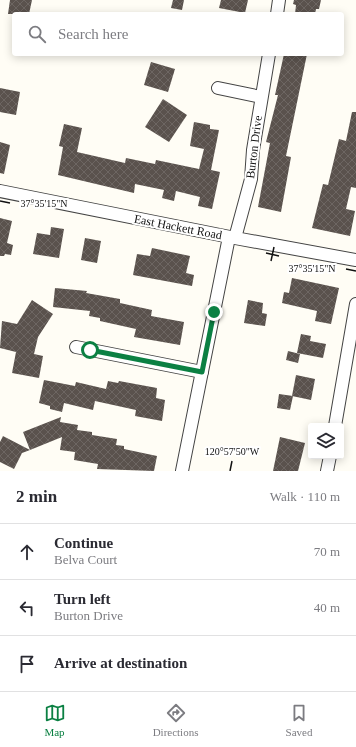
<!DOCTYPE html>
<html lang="en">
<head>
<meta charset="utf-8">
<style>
	:root { --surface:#fff; --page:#f7f7f7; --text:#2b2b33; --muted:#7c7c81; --line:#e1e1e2; --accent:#0b8043 }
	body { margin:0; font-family:"Times New Roman",serif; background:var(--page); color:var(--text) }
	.controls { position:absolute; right:12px; bottom:12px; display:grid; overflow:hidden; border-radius:4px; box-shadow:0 2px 10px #0003 }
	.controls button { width:36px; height:36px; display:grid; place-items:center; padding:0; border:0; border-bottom:1px solid var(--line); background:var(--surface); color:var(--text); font:20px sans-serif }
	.stop { position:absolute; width:12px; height:12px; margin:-9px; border:3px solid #0b8043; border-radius:50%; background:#fff }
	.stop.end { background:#0b8043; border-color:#fff; box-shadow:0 1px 4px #0008 }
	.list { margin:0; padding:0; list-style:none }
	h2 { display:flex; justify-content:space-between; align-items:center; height:52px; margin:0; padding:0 16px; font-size:17px }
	h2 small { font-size:13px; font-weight:400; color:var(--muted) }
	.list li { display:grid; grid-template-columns:26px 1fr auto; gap:12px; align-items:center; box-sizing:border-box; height:56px; padding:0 16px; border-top:1px solid var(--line) }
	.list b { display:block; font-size:15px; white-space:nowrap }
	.list p { margin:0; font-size:13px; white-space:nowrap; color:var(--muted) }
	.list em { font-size:13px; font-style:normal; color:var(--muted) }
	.icon { flex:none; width:22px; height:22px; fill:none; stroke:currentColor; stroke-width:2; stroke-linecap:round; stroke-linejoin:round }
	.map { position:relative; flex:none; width:356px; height:471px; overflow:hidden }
	.search { position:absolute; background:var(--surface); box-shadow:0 2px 10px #0003; left:12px; right:12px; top:12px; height:44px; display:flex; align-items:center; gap:10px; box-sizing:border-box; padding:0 14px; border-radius:4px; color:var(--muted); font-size:15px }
	.sheet { height:220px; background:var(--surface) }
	nav { display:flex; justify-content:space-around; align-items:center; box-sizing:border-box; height:56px; border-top:1px solid var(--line); background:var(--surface); font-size:11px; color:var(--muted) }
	nav a { display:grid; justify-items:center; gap:2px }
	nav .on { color:var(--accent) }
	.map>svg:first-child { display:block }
	.building { fill:url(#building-cross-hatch) }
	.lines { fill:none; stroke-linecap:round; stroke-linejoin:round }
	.minor-casing { stroke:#444; stroke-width:14 }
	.minor { stroke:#fff; stroke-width:12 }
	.route { stroke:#0b8043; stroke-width:5 }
	.ticks { fill:none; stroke:#111; stroke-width:1.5 }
	.labels { text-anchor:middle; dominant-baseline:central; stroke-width:4; stroke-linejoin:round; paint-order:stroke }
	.street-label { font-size:12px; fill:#111; stroke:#fff }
	.ticks-label { font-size:10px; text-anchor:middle; fill:#111; stroke:#fff; stroke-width:4; stroke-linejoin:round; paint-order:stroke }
</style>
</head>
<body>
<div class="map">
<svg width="356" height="471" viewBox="0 0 356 471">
	<defs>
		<pattern id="building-cross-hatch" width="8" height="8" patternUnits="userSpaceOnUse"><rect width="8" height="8" fill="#5a524d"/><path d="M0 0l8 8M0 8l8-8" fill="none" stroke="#6d6662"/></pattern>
	</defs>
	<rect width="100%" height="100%" fill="#fffdf5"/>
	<g class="building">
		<polygon points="10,0 32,0 29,14 8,14"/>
		<polygon points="173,0 184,0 182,10 171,8"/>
		<polygon points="221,0 248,0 245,13 219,8"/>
		<polygon points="294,0 321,0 319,9 316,9 315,14 295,14 296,5 293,4"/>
		<polygon points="284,54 307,54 286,156 291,157 281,212 258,207 270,143 266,142 278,95 275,95"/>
		<polygon points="151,62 175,69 168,92 144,85"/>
		<polygon points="0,88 20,92 16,115 0,112"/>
		<polygon points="163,99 187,115 169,142 145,127"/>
		<polygon points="352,112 356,112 356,188 351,187 346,209 355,211 350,236 312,228 323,184 328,185 339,139 346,141"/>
		<polygon points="194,122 210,125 210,129 219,130 211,170 220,172 212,209 198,206 200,197 176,191 174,201 162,198 164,190 135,184 134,193 58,175 63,147 59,146 64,124 82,128 77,152 125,163 126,158 155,164 156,160 199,169 204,149 190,146"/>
		<polygon points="0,142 10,145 4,174 0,173"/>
		<polygon points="0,218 12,221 7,243 13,245 11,255 5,254 4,256 0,256"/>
		<polygon points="51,227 64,229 59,258 33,254 37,233 50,235"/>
		<polygon points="85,238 101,241 97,263 81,260"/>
		<polygon points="152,248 190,256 186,273 194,275 192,286 133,275 137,254 150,256"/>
		<polygon points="292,278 339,288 331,324 315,321 317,311 282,303 284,292 289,293"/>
		<polygon points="55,288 87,291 86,293 120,299 120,303 152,310 151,316 184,322 180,345 134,337 136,329 100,321 100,318 89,316 90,311 53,307"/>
		<polygon points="32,300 53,314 38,337 34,354 43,356 39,378 12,373 16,352 0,348 2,321 17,324"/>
		<polygon points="248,300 263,303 262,313 267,314 265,326 244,323"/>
		<polygon points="301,334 311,336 310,341 326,344 323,358 297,353"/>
		<polygon points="288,351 300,354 298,363 286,360"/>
		<polygon points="296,375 315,379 311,400 292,396"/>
		<polygon points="44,380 75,386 76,382 106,389 108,381 118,383 119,381 157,388 156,398 165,400 162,421 135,416 136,410 95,401 93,410 64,403 62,412 50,409 50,406 39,403"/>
		<polygon points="279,394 293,396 290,410 277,408"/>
		<polygon points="61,417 60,422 78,425 77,430 92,432 92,435 117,439 116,445 124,446 124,449 157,456 154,471 97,469 98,464 74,460 75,452 60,450 62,437 30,450 23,432"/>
		<polygon points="3,436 30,450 22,453 14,469 0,462 0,442"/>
		<polygon points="280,437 305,443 298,471 273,471"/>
	</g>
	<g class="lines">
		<g class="minor-casing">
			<g id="minor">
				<polyline points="277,14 279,0"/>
				<polyline points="218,88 261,97"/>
				<polyline points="0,191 235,238 356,260"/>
				<polyline points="235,238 251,179 253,150 269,54"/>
				<polyline points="76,347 202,372"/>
				<polyline points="335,426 356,304"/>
				<polyline points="182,471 229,237"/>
				<polyline points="327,471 330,456"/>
			</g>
		</g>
		<use href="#minor" class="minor"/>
	</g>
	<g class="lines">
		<polyline class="route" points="90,350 202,372 214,312"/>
	</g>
	<path class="ticks" d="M0 201 10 203M266 253 279 256M271 261 274 247M346 269 356 271M230 471 232 461"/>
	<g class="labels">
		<g class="street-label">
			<text transform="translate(254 147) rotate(-83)">Burton Drive</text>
			<text transform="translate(178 227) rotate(11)">East Hackett Road</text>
		</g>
	</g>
	<g class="ticks-label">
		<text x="44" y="207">37°35'15"N</text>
		<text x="312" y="272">37°35'15"N</text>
		<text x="232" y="455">120°57'50"W</text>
	</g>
</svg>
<div class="controls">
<button><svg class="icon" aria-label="layers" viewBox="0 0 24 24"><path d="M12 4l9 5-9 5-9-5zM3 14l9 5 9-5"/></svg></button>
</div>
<div class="stop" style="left:90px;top:350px"></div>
<div class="stop end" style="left:214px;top:312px"></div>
<div class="search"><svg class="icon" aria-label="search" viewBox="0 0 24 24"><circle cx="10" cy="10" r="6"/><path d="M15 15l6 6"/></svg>Search here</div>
</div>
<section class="sheet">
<h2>2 min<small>Walk · 110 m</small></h2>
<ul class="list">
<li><svg class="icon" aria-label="ahead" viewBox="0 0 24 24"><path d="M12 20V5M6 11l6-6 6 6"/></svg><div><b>Continue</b><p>Belva Court</p></div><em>70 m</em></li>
<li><svg class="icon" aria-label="left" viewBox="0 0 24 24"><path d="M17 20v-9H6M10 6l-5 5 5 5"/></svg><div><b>Turn left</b><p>Burton Drive</p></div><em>40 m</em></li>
<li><svg class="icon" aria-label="arrive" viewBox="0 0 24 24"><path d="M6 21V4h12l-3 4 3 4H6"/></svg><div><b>Arrive at destination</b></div></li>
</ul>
</section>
<nav>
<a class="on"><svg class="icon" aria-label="map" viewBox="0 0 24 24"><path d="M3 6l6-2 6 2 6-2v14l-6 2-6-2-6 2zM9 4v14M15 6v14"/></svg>Map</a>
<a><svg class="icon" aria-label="directions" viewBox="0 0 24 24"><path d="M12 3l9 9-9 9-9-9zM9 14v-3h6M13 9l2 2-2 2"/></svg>Directions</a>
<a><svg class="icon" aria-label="saved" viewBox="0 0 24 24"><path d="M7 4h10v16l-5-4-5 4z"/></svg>Saved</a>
</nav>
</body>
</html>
